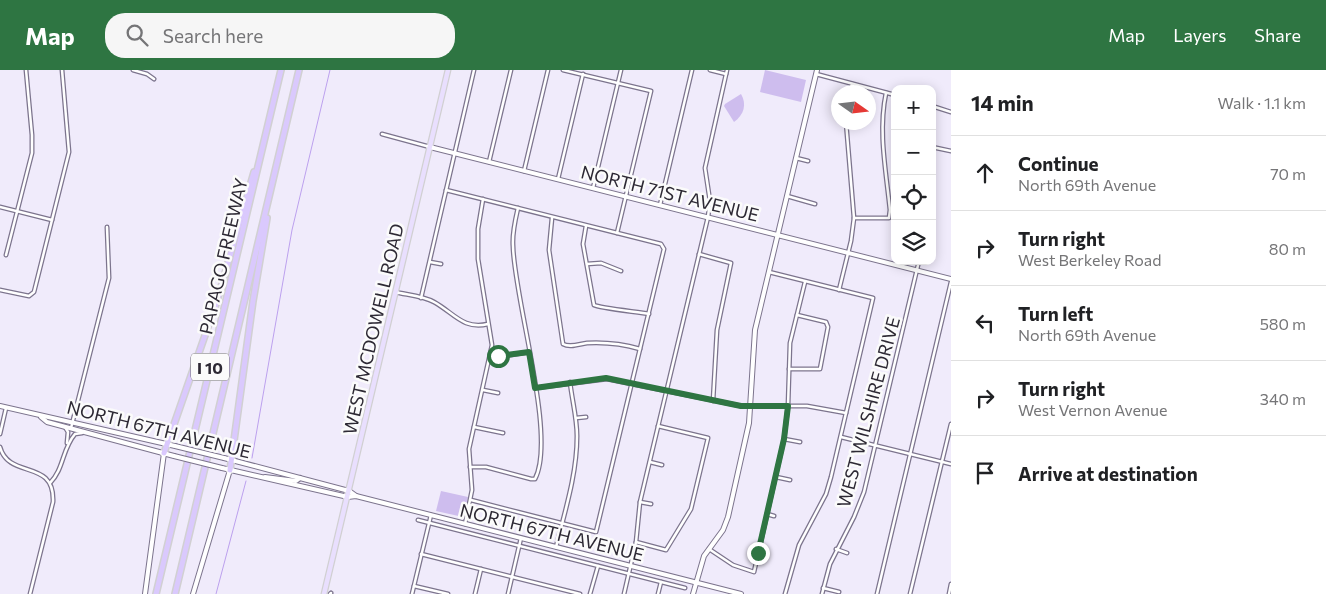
<!DOCTYPE html>
<html lang="en">
<head>
<meta charset="utf-8">
<style>
	:root { --surface:#fff; --page:#f6f6f6; --text:#202124; --muted:#757577; --line:#e0e0e0; --accent:#2e7542 }
	body { margin:0; font-family:Commissioner,sans-serif; background:var(--page); color:var(--text) }
	.controls { position:absolute; right:15px; top:15px; display:grid; overflow:hidden; border-radius:10px; box-shadow:0 2px 12px #0003 }
	.controls button { width:45px; height:45px; display:grid; place-items:center; padding:0; border:0; border-bottom:1px solid var(--line); background:var(--surface); color:var(--text); font:25px sans-serif }
	.compass { position:absolute; left:831px; top:15px; width:45px; height:45px; border-radius:50%; background:var(--surface); box-shadow:0 2px 12px #0003; rotate:104deg }
	.stop { position:absolute; width:15px; height:15px; margin:-11px; border:4px solid #2e7542; border-radius:50%; background:#fff }
	.stop.end { background:#2e7542; border-color:#fff; box-shadow:0 1px 5px #0008 }
	.list { margin:0; padding:0; list-style:none }
	h2 { display:flex; justify-content:space-between; align-items:center; height:65px; margin:0; padding:0 20px; font-size:21px }
	h2 small { font-size:16px; font-weight:400; color:var(--muted) }
	.list li { display:grid; grid-template-columns:32px 1fr auto; gap:15px; align-items:center; box-sizing:border-box; height:75px; padding:0 20px; border-top:1px solid var(--line) }
	.list b { display:block; font-size:19px; white-space:nowrap }
	.list p { margin:0; font-size:16px; white-space:nowrap; color:var(--muted) }
	.list em { font-size:16px; font-style:normal; color:var(--muted) }
	.icon { flex:none; width:28px; height:28px; fill:none; stroke:currentColor; stroke-width:2; stroke-linecap:round; stroke-linejoin:round }
	.map { position:relative; flex:none; width:951px; height:524px; overflow:hidden }
	header { display:flex; align-items:center; gap:30px; box-sizing:border-box; height:70px; padding:0 25px; background:var(--accent); color:#fff }
	header strong { font-size:24px }
	nav { display:flex; gap:28px; margin-inline-start:auto; font-size:18px }
	.search { width:350px; height:45px; background:var(--page); display:flex; align-items:center; gap:12px; box-sizing:border-box; padding:0 18px; border-radius:20px; color:var(--muted); font-size:19px }
	main { display:flex }
	aside { flex:1; background:var(--surface) }
	.map>svg:first-child { display:block }
	.green { fill:#cebdee }
	.lines { fill:none; stroke-linecap:round; stroke-linejoin:round }
	.stream { stroke:#bca0ee; stroke-width:1 }
	.minor-casing { stroke:#7c748d; stroke-width:5 }
	.tertiary-casing { stroke:#7c748d; stroke-width:6 }
	.secondary-casing { stroke:#7c748d; stroke-width:6 }
	.primary-casing { stroke:#d1d0d2; stroke-width:7 }
	.motorway-casing { stroke:#d1d0d2; stroke-width:8 }
	.minor { stroke:#fff; stroke-width:2.5 }
	.tertiary { stroke:#fff; stroke-width:4 }
	.secondary { stroke:#fff; stroke-width:4 }
	.primary { stroke:#e9dffe; stroke-width:4.5 }
	.motorway { stroke:#dac9fd; stroke-width:5 }
	.secondary-bridge-casing { stroke:#7c748d; stroke-width:6; stroke-linecap:butt }
	.secondary-bridge { stroke:#fff; stroke-width:4 }
	.route { stroke:#2e7542; stroke-width:6 }
	.labels { text-anchor:middle; dominant-baseline:central; stroke-width:5; stroke-linejoin:round; paint-order:stroke }
	.shield { fill:#fbfbfb; stroke:#6b6870; stroke-width:1 }
	.shield-label { font-size:16px; font-weight:bold; fill:#2d2934 }
	.street-label { font-size:18px; fill:#2d2934; stroke:#fbfbfb }
</style>
</head>
<body>
<header>
<strong>Map</strong>
<div class="search"><svg class="icon" aria-label="search" viewBox="0 0 24 24"><circle cx="10" cy="10" r="6"/><path d="M15 15l6 6"/></svg>Search here</div>
<nav><a>Map</a><a>Layers</a><a>Share</a></nav>
</header>
<main>
<div class="map">
<svg width="951" height="524" viewBox="0 0 951 524">
	<rect width="100%" height="100%" fill="#f0ebfb"/>
	<g class="green">
		<polygon points="765,0 806,10 801,32 760,22"/>
		<path d="M741 24C747 34 744 45 734 52L724 36 725 34Z"/>
		<polygon points="441,421 468,427 463,447 436,441"/>
	</g>
	<g class="lines">
		<g class="stream">
			<polyline points="252,388 292,160 330,0"/>
			<polyline points="216,524 246,411"/>
		</g>
		<g class="minor-casing">
			<g id="minor">
				<polyline points="133,0 147,4 154,9"/>
				<polyline points="563,0 651,21 617,163"/>
				<polyline points="710,0 726,4"/>
				<polyline points="816,4 895,25"/>
				<polyline points="850,22 852,14"/>
				<polyline points="932,36 951,42"/>
				<polyline points="382,64 430,77"/>
				<polyline points="932,77 951,81"/>
				<polyline points="796,88 808,91"/>
				<polyline points="489,92 511,0"/>
				<polyline points="524,101 548,0"/>
				<polyline points="558,109 583,4"/>
				<polyline points="593,118 621,0"/>
				<polyline points="446,120 661,174 664,179 596,462 471,430"/>
				<polyline points="787,126 815,134"/>
				<polyline points="660,135 692,0"/>
				<polyline points="0,137 52,150"/>
				<path d="M552 148 549 180 563 274C570 278 579 274 587 273 605 272 623 274 640 279"/>
				<path d="M854 148H889L890 140C886 100 878 62 886 23"/>
				<path d="M586 156 583 174 594 235C599 238 638 242 649 244"/>
				<polyline points="699,184 731,193 717,260 713,331"/>
				<polyline points="6,185 32,83 32,65 26,0"/>
				<polyline points="430,192 441,194"/>
				<polyline points="587,194 601,193 621,201"/>
				<polyline points="769,202 873,228 831,407 826,424 799,475 785,524"/>
				<polyline points="0,220 29,226 34,222 69,82 62,0"/>
				<polyline points="839,220 851,171 854,148 846,52"/>
				<path d="M395 222C408 225 423 226 434 232 454 243 463 260 488 254"/>
				<polyline points="421,228 474,0"/>
				<polyline points="491,285 504,286 529,282"/>
				<polyline points="789,299 820,299 828,257 826,252 797,245"/>
				<polyline points="535,318 607,309 741,336 807,336 846,343"/>
				<polyline points="483,320 498,323"/>
				<polyline points="576,348 586,347"/>
				<polyline points="65,357 68,362 67,373"/>
				<polyline points="474,357 503,363"/>
				<polyline points="71,358 109,208 107,157"/>
				<polyline points="0,364 6,338"/>
				<polyline points="841,367 951,394"/>
				<polyline points="784,369 800,372"/>
				<path d="M0 377C9 410 55 388 53 432L30 524"/>
				<polyline points="650,392 662,395"/>
				<path d="M470 397H486L531 409H535C557 367 514 229 513 176 512 163 515 151 518 138"/>
				<polyline points="776,407 790,410"/>
				<path d="M50 413C64 399 62 379 75 364L82 363"/>
				<polyline points="640,432 651,434"/>
				<polyline points="767,444 774,446"/>
				<polyline points="418,450 685,518"/>
				<polyline points="465,454 472,420 469,379 492,275 478,189 478,159 483,129"/>
				<polyline points="636,472 666,480 691,439 708,368 658,356"/>
				<path d="M556 477C565 441 577 404 577 366 577 348 572 330 570 312"/>
				<polyline points="709,479 733,495 754,502 784,369 788,336 790,273 805,212"/>
				<polyline points="836,479 847,483"/>
				<polyline points="421,484 580,524"/>
				<polyline points="414,516 448,524"/>
				<polyline points="823,518 839,522"/>
				<polyline points="330,524 331,523"/>
				<polyline points="412,524 431,445"/>
				<polyline points="475,524 481,499"/>
				<polyline points="508,524 521,468"/>
				<polyline points="590,524 598,496"/>
				<polyline points="624,524 636,472 640,432 708,147 710,131 705,98 727,0"/>
				<polyline points="658,524 661,512"/>
				<polyline points="822,524 830,494 854,447 864,422 919,191"/>
				<polyline points="877,524 951,212"/>
				<polyline points="910,524 951,354"/>
				<polyline points="949,524 951,514"/>
			</g>
		</g>
		<g class="tertiary-casing">
			<g id="tertiary">
				<polyline points="430,77 951,209"/>
				<polyline points="693,524 704,486 723,460 728,447 749,353 755,260 817,0"/>
			</g>
		</g>
		<g class="secondary-casing">
			<g id="secondary">
				<polyline points="0,336 175,376"/>
				<polyline points="41,347 47,352 174,386"/>
				<polyline points="224,388 349,421 356,426"/>
				<polyline points="222,398 348,427 356,426 741,524"/>
				<polyline points="265,407 296,411 300,408"/>
				<polyline points="145,524 164,383"/>
				<polyline points="193,524 230,400"/>
			</g>
		</g>
		<g class="primary-casing">
			<polyline id="primary" points="324,524 448,0"/>
		</g>
		<g class="motorway-casing">
			<g id="motorway">
				<polyline points="164,383 217,231 254,102"/>
				<polyline points="230,400 253,231 267,148"/>
				<polyline points="156,524 281,0"/>
				<polyline points="175,524 299,0"/>
			</g>
		</g>
		<use href="#minor" class="minor"/>
		<use href="#tertiary" class="tertiary"/>
		<use href="#secondary" class="secondary"/>
		<use href="#primary" class="primary"/>
		<use href="#motorway" class="motorway"/>
		<g class="secondary-bridge-casing">
			<g id="secondary-bridge">
				<polyline points="175,376 224,388"/>
				<polyline points="174,386 222,398"/>
			</g>
		</g>
		<use href="#secondary-bridge" class="secondary-bridge"/>
	</g>
	<g class="lines">
		<polyline class="route" points="498,286 529,282 535,318 606,308 741,336 788,336 784,369 758,483"/>
	</g>
	<g class="labels">
		<rect class="shield" x="191" y="283.5" width="38" height="27" rx="4"/>
		<g class="shield-label">
			<text x="210" y="297">I 10</text>
		</g>
		<g class="street-label">
			<text transform="translate(670 123) rotate(14)">NORTH 71ST AVENUE</text>
			<text transform="translate(223 186) rotate(-77)">PAPAGO FREEWAY</text>
			<text transform="translate(373 259) rotate(-77)">WEST MCDOWELL ROAD</text>
			<text transform="translate(868 342) rotate(-75)">WEST WILSHIRE DRIVE</text>
			<text transform="translate(159 359) rotate(14)">NORTH 67TH AVENUE</text>
			<text transform="translate(552 462) rotate(14)">NORTH 67TH AVENUE</text>
		</g>
	</g>
</svg>
<div class="controls">
<button>+</button>
<button>−</button>
<button><svg class="icon" aria-label="locate" viewBox="0 0 24 24"><circle cx="12" cy="12" r="6"/><path d="M12 2v4M12 18v4M2 12h4M18 12h4"/></svg></button>
<button><svg class="icon" aria-label="layers" viewBox="0 0 24 24"><path d="M12 4l9 5-9 5-9-5zM3 14l9 5 9-5"/></svg></button>
</div>
<svg class="compass" viewBox="-18 -18 36 36"><path d="M0-13l5 13h-10z" fill="#e53935"/><path d="M0 13l5-13h-10z" fill="#757577"/></svg>
<div class="stop" style="left:498px;top:286px"></div>
<div class="stop end" style="left:758px;top:483px"></div>
</div>
<aside>
<h2>14 min<small>Walk · 1.1 km</small></h2>
<ul class="list">
<li><svg class="icon" aria-label="ahead" viewBox="0 0 24 24"><path d="M12 20V5M6 11l6-6 6 6"/></svg><div><b>Continue</b><p>North 69th Avenue</p></div><em>70 m</em></li>
<li><svg class="icon" aria-label="right" viewBox="0 0 24 24"><path d="M7 20v-9h11M14 6l5 5-5 5"/></svg><div><b>Turn right</b><p>West Berkeley Road</p></div><em>80 m</em></li>
<li><svg class="icon" aria-label="left" viewBox="0 0 24 24"><path d="M17 20v-9H6M10 6l-5 5 5 5"/></svg><div><b>Turn left</b><p>North 69th Avenue</p></div><em>580 m</em></li>
<li><svg class="icon" aria-label="right" viewBox="0 0 24 24"><path d="M7 20v-9h11M14 6l5 5-5 5"/></svg><div><b>Turn right</b><p>West Vernon Avenue</p></div><em>340 m</em></li>
<li><svg class="icon" aria-label="arrive" viewBox="0 0 24 24"><path d="M6 21V4h12l-3 4 3 4H6"/></svg><div><b>Arrive at destination</b></div></li>
</ul>
</aside>
</main>
</body>
</html>
